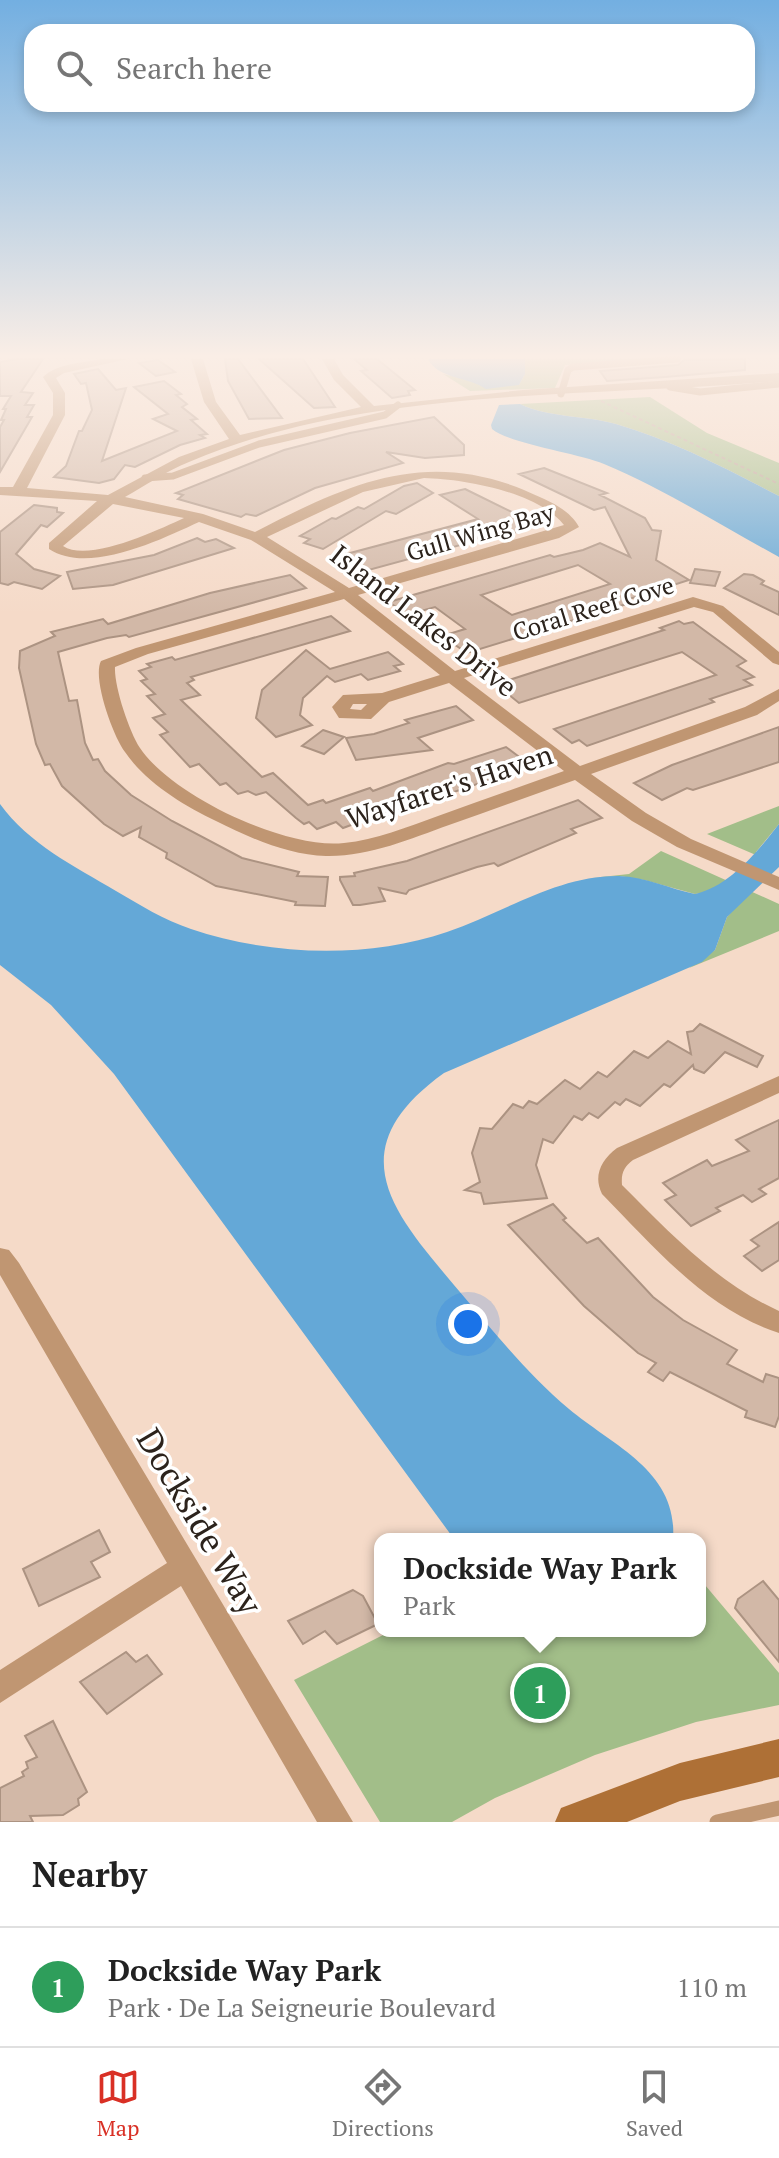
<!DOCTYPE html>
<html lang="en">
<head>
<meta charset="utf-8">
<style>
	:root { --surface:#fff; --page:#f6f6f6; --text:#222; --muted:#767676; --line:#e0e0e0; --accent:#d93025 }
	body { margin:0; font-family:"PT Serif",serif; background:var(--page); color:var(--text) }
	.you { position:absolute; left:468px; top:1324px; width:28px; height:28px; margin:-20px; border:6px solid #fff; border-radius:50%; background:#1a73e8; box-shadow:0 0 0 12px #1a73e833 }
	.badge { display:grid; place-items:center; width:52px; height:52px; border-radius:50%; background:var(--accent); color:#fff; font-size:26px; font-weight:700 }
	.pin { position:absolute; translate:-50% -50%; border:4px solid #fff; box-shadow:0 2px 8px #0006 }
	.popup { position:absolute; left:374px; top:1533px; width:332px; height:104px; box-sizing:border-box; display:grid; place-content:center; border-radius:16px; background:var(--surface); filter:drop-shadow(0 2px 6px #0005); font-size:26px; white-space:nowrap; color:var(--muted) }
	.popup b { font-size:30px; color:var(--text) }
	.popup::after { content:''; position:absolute; left:50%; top:100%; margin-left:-16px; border:16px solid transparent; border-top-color:var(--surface) }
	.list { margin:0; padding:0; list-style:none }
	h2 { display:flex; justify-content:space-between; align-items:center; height:104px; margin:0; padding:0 32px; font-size:34px }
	h2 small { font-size:26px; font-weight:400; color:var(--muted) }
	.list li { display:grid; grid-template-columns:52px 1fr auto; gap:24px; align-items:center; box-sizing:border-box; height:120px; padding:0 32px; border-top:2px solid var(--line) }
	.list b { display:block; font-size:30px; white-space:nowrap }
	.list p { margin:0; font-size:26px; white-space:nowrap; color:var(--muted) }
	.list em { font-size:26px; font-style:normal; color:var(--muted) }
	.icon { flex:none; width:44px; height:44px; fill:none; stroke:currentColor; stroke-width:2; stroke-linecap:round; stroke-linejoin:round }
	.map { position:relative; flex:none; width:779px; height:1822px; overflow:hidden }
	.search { position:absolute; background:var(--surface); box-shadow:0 4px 12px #0003; left:24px; right:24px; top:24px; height:88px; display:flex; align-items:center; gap:20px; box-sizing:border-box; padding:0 28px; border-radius:24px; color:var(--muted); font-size:30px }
	.sheet { height:224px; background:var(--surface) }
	nav { display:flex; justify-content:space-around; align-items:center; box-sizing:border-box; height:112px; border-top:2px solid var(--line); background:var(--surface); font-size:22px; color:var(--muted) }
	nav a { display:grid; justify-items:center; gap:4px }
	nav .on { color:var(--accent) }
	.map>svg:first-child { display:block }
	.green { fill:#a2be89 }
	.water { fill:#64a8d7 }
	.building { fill:#d2b8a7; stroke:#ac9382; stroke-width:2; fill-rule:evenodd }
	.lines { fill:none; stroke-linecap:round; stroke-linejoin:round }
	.path { stroke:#b7a193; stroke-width:2; stroke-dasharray:4 3; stroke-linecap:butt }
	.lane-far1 { stroke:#c09672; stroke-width:7 }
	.lane { stroke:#c09672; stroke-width:15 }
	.street { fill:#c09672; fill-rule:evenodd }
	.secondary { fill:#ae7036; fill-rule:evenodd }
	.labels { text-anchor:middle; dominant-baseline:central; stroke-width:7; stroke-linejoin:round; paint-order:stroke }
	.far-street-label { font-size:24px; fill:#2c231c; stroke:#fff }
	.street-label { font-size:28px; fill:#2c231c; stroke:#fff }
	.near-street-label { font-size:34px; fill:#2c231c; stroke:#fff }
</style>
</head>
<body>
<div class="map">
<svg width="779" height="1822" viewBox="0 0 779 1822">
	<rect width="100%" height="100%" fill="#f5dac8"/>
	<g class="green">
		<polygon points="525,359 653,359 565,365 555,388 470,391 443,374 474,381 519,385 525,374"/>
		<path d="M650 397 707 433 779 463V496C727 469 672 440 616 424 585 415 549 418 520 404Z"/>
		<polygon points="779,806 779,824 756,852 779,865 707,834"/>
		<polygon points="661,851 779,904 779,931 689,968 715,950 727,917 748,893 707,892 695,894 644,880 620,876 592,878 629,874"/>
		<polygon points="700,1579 779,1673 779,1705 696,1722 595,1755 495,1798 452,1822 380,1822 294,1680 391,1631 700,1631"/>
	</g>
	<g class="water">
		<path d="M428 359H525V374L519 385 486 389C469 377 438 379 428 359Z"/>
		<path d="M520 404C549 418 585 415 616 424 672 440 727 469 779 496V557C722 526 664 489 604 464 577 453 510 444 492 429L491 425 499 405Z"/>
		<path d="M0 804C29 844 74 866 116 891 140 905 164 920 191 929 270 956 368 959 447 932 503 913 558 875 619 876 646 877 670 889 695 894 729 887 759 850 779 824V867L727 917 715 950 702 962 444 1073C331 1154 400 1220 465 1298 498 1337 530 1376 569 1409 613 1446 678 1471 673 1539H454L114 1074 51 1005 0 965Z"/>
	</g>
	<g class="building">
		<polygon points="18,359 43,359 21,392 33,393 25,405 34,405 27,417 32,417 0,472 0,427 4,420 1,420 6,409 3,409 11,396 0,396 0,362"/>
		<polygon points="225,359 238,359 282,418 249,419 228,381"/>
		<polygon points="259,359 303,359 335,407 314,408"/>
		<polygon points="354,359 377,359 415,390 408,391 410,395 392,398 361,371 367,370"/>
		<polygon points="745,359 745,370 665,377 607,381 600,371 678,365 684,360"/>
		<polygon points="158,360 175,372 156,376 139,363"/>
		<polygon points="98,369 116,390 126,388 102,461 177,431 153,419 168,414 134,387 164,381 181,394 176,395 187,404 182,407 197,419 191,420 207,434 200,435 205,438 180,445 135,467 125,465 114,479 99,483 54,477 66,466 79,431 82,431 92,410 86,383 81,384 74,374"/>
		<polygon points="434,417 464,445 464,455 425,458 386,452 403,463 315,488 256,516 246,514 241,517 178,499 183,495 176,493 284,450 350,433"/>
		<path d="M544 468 607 493 600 495 645 518 652 530 661 531 656 560 689 580 629 599 633 602 467 653 442 636 465 629 435 607 407 615 389 602 550 555 554 557 583 550 600 543 630 557 605 507 594 510 519 474ZM578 565 610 584 512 615 481 595Z"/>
		<polygon points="417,483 433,493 396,514 386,511 323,549 304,543 310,539 300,536 332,518 336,519 358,507 364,509 404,486"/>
		<polygon points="465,489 536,524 512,534 508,532 365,571 360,568 351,569 335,557 478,519 440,495"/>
		<polygon points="34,505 57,508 57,512 63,513 47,527 41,525 16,554 34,569 60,576 42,589 14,582 8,585 0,583 0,532"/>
		<polygon points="197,538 205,542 216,539 234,548 113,585 73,589 67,572 154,555"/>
		<polygon points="695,569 720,572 715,586 690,583"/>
		<polygon points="744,574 753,575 764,581 761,584 779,592 779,615 724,588"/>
		<polygon points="290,575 306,588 129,637 126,635 107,638 58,652 69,701 77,700 85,743 93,760 98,759 105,771 131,795 172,821 242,858 299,872 297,876 328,877 325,906 295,905 296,902 216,886 166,858 167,853 139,837 141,827 123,836 104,824 62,786 50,764 45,765 36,744 19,668 20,651 55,636 51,632 103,619 108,624 210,593"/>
		<polygon points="331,616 350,631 191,677 194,680 187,683 200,695 181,700 262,777 273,773 308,805 323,800 326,803 370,788 373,791 448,763 454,764 506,747 522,759 516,762 524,768 372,820 370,818 343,828 336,822 317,829 309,822 304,824 296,818 266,792 256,795 248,791 238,794 226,783 220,785 199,764 190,767 160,735 168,732 153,718 165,714 147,696 155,694 141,681 147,679 139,671 151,667 147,664 172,657 175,660"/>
		<polygon points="679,621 684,624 693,622 746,661 737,666 754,677 744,680 752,685 710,699 714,702 587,746 579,740 572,743 554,729 716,675 682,652 519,703 503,690 511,688 503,682 664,630 660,628"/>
		<polygon points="306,650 330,669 388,652 403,664 394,666 400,671 368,680 361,674 335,682 327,676 303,698 300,715 312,725 276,737 256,718 262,690"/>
		<polygon points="456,706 473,720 418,738 432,750 356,760 346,738 374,734 409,723 405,720"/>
		<polygon points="779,727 779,762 693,790 687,788 662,800 634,783 672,765"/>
		<polygon points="323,730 344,737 324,754 302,746"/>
		<polygon points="578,800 602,818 571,829 576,833 498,866 494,863 477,867 409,890 406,894 379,888 385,901 360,905 353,905 340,880 340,877 355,876 354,873 407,861"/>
		<polygon points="700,1024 763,1056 757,1067 725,1052 704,1073 694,1069 693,1065 670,1087 664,1084 640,1106 626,1099 620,1105 615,1102 598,1118 589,1113 582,1120 574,1116 553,1143 543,1139 536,1165 547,1198 484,1204 481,1193 465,1190 480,1182 472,1153 480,1128 492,1129 513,1104 523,1108 529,1101 537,1104 565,1080 580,1089 598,1072 607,1077 634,1051 648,1058 668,1041 691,1054 687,1032 693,1031"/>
		<polygon points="779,1120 779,1178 759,1189 766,1194 752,1202 743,1195 716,1208 720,1211 691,1226 665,1200 676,1195 663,1183 707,1160 712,1166 749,1151 736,1140"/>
		<polygon points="553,1204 566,1218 563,1220 587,1243 598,1238 653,1297 683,1320 737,1350 727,1364 763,1382 766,1374 779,1378 779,1416 775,1427 745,1417 747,1411 670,1372 663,1381 648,1372 656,1363 638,1353 584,1306 508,1225"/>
		<polygon points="779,1222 779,1260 762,1271 744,1256 759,1246 751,1240"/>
		<polygon points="99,1530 110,1552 91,1562 100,1577 39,1606 23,1569"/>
		<polygon points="763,1581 779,1600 779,1662 735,1608 738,1599"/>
		<polygon points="353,1590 363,1596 378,1624 337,1644 325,1631 303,1644 288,1621"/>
		<polygon points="126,1652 136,1662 147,1655 162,1674 107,1714 80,1682"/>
		<polygon points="53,1721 87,1792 78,1799 79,1805 63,1815 30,1816 33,1822 0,1822 0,1788 24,1776 22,1772 28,1768 26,1762 37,1757 25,1736"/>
	</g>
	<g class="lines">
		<polyline class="path" points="601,401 779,484"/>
		<g class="lane-far1">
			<polyline points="670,387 700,392 779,384"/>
			<polyline points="561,394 568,370 573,367 677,359"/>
			<polyline points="145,478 173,476 259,444 385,415 398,405"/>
		</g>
		<polyline class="lane" points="717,1822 779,1808"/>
		<g class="street">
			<path d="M102 359H128L64 373 56 378 65 393V415L27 488 108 495 179 457 229 439 204 402 191 359H203L216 402 240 435 361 407 334 380 322 359H334L343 375 374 406 523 390 779 373V381C589 398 366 386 189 462 167 471 146 485 125 497L203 514 255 532C346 485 423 448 524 490 544 499 568 507 579 527L559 538 358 595 455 671 693 597 723 606 779 652V665L773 663 713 612 694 607 464 678 580 766 745 707 779 689V701L757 715 591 774 646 813 691 839 779 877V890L677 847 632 821 575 780C533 795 491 810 449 825 410 839 368 857 326 856 288 855 250 838 216 821 183 805 146 783 125 752 113 736 92 678 101 661L136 648 335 592 251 540 199 522C160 540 88 575 49 549V543L97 501 0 495V487H13L53 415V393L43 377C58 363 82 363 102 359ZM424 478C464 479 538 492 564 525L349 588 267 537 363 492ZM113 504 184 518C158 530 89 563 63 546ZM344 599 440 675 382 693 343 695 332 707 339 718 371 719 389 702 449 683 564 771C522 786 480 801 438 816 407 827 376 840 344 843 287 850 172 796 140 748 129 731 114 686 115 667L148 654ZM353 704H367L361 710 350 709Z"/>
			<path d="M779 1076V1093L633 1160C624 1167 621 1173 622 1185 670 1233 717 1283 779 1311V1333C707 1310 654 1247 602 1194 593 1176 601 1160 617 1148Z"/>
			<polygon points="0,1248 9,1250 19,1263 353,1822 317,1822 181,1586 0,1703 0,1670 167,1563 0,1275"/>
		</g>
		<polygon class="secondary" points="779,1739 779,1777 680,1801 627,1822 555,1822 561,1808 680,1763"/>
	</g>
	<linearGradient id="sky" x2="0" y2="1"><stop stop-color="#73afe1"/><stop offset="0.58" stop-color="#faeee6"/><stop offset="1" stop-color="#faeee6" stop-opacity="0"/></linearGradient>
	<rect width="779" height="614" fill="url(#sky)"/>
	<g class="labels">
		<g class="far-street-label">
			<text transform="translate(480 532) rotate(-16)">Gull Wing Bay</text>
			<text transform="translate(593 608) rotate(-17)">Coral Reef Cove</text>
		</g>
		<g class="street-label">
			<text transform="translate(424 620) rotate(38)">Island Lakes Drive</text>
			<text transform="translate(449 786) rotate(-18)">Wayfarer's Haven</text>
		</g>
		<g class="near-street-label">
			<text transform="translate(200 1521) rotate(59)">Dockside Way</text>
		</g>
	</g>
</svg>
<div class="you"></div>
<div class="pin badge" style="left:540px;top:1693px;background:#2e9e5b">1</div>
<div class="popup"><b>Dockside Way Park</b>Park</div>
<div class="search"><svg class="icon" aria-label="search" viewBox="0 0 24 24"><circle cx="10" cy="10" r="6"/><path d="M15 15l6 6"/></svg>Search here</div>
</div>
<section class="sheet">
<h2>Nearby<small></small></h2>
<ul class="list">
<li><span class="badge" style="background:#2e9e5b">1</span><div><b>Dockside Way Park</b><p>Park · De La Seigneurie Boulevard</p></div><em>110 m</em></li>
</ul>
</section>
<nav>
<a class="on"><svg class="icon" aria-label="map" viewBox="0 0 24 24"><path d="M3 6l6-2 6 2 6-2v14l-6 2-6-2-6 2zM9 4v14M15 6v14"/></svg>Map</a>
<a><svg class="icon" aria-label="directions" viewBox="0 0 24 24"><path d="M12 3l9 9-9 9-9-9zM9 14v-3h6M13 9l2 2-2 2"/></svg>Directions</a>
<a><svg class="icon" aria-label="saved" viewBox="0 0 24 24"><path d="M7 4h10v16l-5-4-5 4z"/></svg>Saved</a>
</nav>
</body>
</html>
